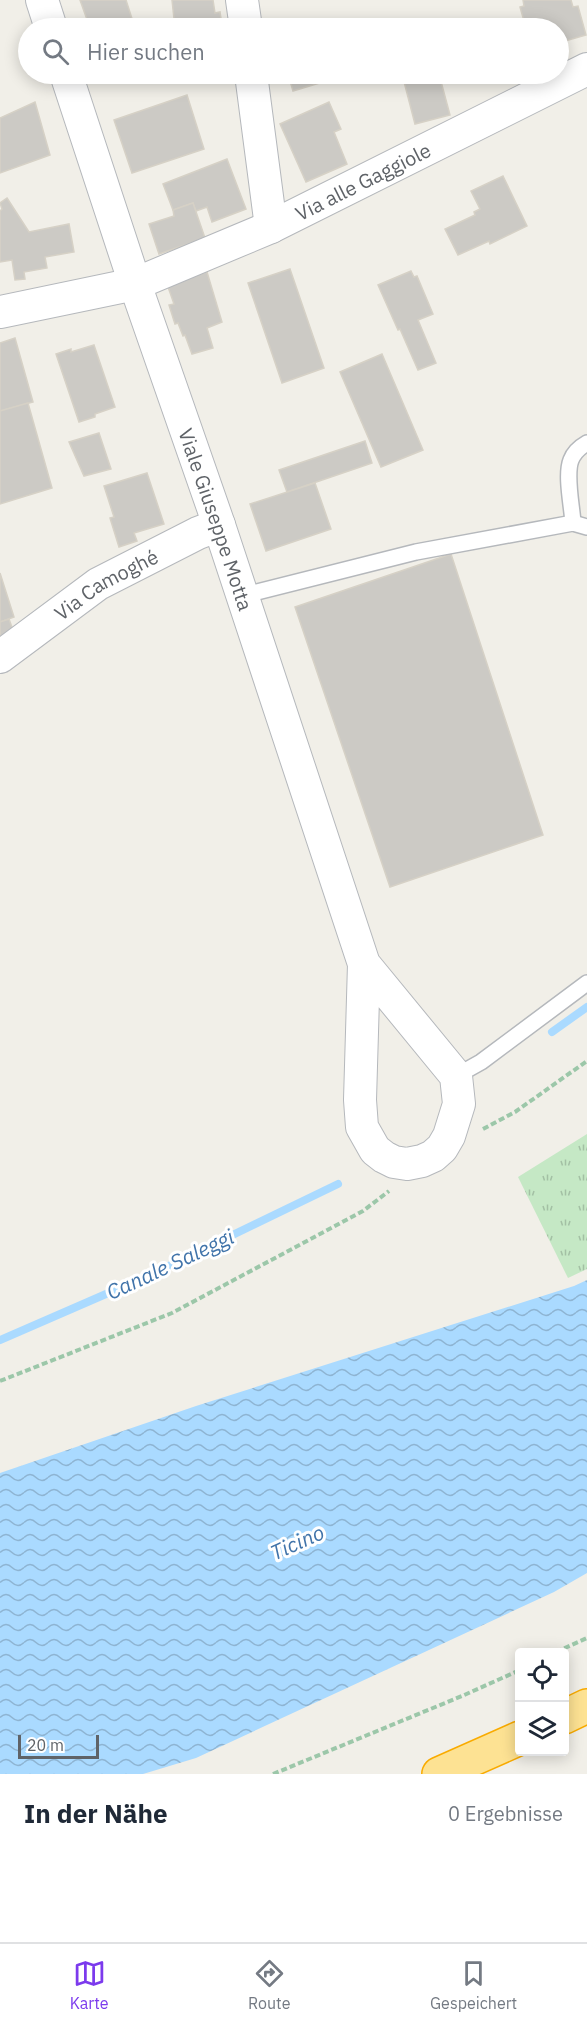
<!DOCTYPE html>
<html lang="de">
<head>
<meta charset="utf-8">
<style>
	:root { --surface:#fff; --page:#f2f2f3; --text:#1f2937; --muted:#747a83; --line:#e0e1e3; --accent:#7c3aed }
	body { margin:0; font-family:"IBM Plex Sans",sans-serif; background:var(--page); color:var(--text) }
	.controls { position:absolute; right:18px; bottom:18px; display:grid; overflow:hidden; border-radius:6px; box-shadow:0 3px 15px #0003 }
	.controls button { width:54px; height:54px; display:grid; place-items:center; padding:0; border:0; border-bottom:2px solid var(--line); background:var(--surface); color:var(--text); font:30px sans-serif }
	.scale { position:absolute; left:18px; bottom:15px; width:81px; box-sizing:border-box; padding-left:6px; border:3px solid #5f6368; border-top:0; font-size:16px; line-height:21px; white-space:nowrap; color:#5f6368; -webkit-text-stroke:4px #fff; paint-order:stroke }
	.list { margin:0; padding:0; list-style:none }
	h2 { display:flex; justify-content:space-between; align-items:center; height:78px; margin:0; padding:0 24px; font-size:26px }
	h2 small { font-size:20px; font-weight:400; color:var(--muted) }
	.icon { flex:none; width:33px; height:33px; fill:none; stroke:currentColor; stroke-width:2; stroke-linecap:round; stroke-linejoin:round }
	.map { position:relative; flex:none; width:587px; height:1774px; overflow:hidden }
	.search { position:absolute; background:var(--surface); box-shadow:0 3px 15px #0003; left:18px; right:18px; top:18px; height:66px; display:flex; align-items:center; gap:15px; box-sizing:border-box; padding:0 21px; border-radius:33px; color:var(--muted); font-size:22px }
	.sheet { height:168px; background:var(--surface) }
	nav { display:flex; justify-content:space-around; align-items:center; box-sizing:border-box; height:84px; border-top:2px solid var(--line); background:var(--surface); font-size:16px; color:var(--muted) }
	nav a { display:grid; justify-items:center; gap:3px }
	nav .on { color:var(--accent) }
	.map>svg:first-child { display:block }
	.grass { fill:url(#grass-tufts) }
	.water { fill:url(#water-waves) }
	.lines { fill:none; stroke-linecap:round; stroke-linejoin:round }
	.stream { stroke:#aadaff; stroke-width:8 }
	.building { fill:#cccac5; stroke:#d6d1c6; stroke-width:1.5 }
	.lane-casing { stroke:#b5b8bc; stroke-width:18 }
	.street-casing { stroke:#b5b8bc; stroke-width:34 }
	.highway-casing { stroke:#f9ab00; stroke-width:36 }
	.path { stroke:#9cc7a9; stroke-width:4; stroke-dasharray:6 3; stroke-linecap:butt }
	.lane { stroke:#fff; stroke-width:15 }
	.street { stroke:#fff; stroke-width:32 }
	.highway { stroke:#fde293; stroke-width:33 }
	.labels { text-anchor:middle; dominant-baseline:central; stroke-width:6; stroke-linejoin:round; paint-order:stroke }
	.street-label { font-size:20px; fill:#5f6368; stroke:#fff }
	.water-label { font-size:21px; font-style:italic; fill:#4174aa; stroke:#fff }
</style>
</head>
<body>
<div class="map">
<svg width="587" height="1774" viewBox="0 0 587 1774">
	<defs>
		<pattern id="grass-tufts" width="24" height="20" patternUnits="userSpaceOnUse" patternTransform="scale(1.5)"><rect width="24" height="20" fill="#c5e8c5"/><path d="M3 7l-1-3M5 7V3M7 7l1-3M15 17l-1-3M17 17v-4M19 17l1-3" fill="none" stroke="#a3c0a4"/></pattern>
		<pattern id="water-waves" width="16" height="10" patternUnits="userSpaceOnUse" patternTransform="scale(1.5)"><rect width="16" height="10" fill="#aadaff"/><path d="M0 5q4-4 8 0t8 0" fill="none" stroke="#8eb4d2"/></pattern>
	</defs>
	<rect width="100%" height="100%" fill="#f1efe8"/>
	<polygon class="grass" points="587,1134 587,1269 568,1278 518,1177"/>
	<polygon class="water" points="587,1280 587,1573 554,1592 196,1758 143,1774 0,1774 0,1473 196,1406 574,1286"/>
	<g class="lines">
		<g class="stream">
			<polyline points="552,1032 587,1007"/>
			<polyline points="0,1340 152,1274 338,1184"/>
		</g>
	</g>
	<g class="building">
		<polygon points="80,0 126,0 135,28 90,28"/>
		<polygon points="172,0 213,0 215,13 220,12 222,25 217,25 217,28 175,28"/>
		<polygon points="523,0 571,0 573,7 578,6 586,35 558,43 558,28 521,28 519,22 524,21 520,7 524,6"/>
		<polygon points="488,19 491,28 454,28"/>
		<polygon points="288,74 332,74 333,79 293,91"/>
		<polygon points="402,74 439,74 450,115 415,124"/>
		<polygon points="460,74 485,74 461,80"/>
		<polygon points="187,95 204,149 132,173 114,120"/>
		<polygon points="35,102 50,155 0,173 0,118"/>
		<polygon points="329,102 341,129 334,132 347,164 306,182 280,124"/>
		<polygon points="227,159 246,209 212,222 207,207 196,211 193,203 173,210 163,184"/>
		<polygon points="503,176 527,226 490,244 489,241 458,255 445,229 475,215 474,212 480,209 471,191"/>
		<polygon points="7,198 29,232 69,224 74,252 45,257 47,268 24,272 25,279 15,280 12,260 0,262 0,211 2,209 0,203"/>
		<polygon points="193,203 205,238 159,254 149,224 174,216 173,210"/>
		<polygon points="290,269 324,368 282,383 248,283"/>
		<polygon points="411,271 414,277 417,276 433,314 418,320 436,363 418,370 400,329 398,330 378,285"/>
		<polygon points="207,272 222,322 207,328 213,348 192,354 185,335 183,336 178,323 175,324 169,305 174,304 167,284"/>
		<polygon points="15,338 33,402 0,411 0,343"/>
		<polygon points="94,345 115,407 95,414 95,417 79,422 56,354 71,349 71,352"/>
		<polygon points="382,354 423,450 381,467 340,372"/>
		<polygon points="28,403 52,488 0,504 0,411"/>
		<polygon points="99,433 111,469 84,476 69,442"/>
		<polygon points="365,441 372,463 287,492 279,470"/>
		<polygon points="147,473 164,524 134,533 137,541 119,547 110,518 114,517 104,486"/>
		<polygon points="315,483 331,529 266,551 250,504"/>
		<polygon points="451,554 543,835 390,887 295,607"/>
		<polygon points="0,573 14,617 0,622"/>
		<polygon points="9,619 14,633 0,643 0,622"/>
	</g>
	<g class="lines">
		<g class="lane-casing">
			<g id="lane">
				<path d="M573 523C572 506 565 475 571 460 574 452 580 447 587 443"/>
				<polyline points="241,596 416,552 573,523 587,527"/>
				<polyline points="456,1076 481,1062 587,983"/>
			</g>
		</g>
		<g class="street-casing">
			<g id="street">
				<polyline points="42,0 51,28"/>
				<polyline points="242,0 246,28"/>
				<path id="s1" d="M66 74 135 284 219 525 364 964 360 1100 362 1127 375 1150 384 1157 394 1162 407 1164 422 1161 433 1156 442 1148 449 1136 459 1104 456 1076 364 964"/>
				<polyline points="251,74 271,227"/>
				<path id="s2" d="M0 312 135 284 271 227 587 69"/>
				<path id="s3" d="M0 657 98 584 198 533 219 525"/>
			</g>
		</g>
		<g class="highway-casing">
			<g id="highway">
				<polyline points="564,1717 587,1706"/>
				<polyline points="439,1774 520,1738"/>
			</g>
		</g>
		<g class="path">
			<polyline points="483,1129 515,1112 587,1061"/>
			<polyline points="0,1381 172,1313 363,1211 389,1191"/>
			<polyline points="556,1652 587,1638"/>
			<polyline points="273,1774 462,1696 520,1670"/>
		</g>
		<use href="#lane" class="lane"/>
		<use href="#street" class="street"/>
		<use href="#highway" class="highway"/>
	</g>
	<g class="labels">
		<g class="street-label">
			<text stroke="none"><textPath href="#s2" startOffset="388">Via alle Gaggiole</textPath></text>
			<text stroke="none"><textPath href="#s1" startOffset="470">Viale Giuseppe Motta</textPath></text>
			<text stroke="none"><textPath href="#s3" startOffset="129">Via Camoghé</textPath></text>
		</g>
		<g class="water-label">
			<text transform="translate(170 1264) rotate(-25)">Canale Saleggi</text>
			<text transform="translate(297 1542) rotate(-24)">Ticino</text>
		</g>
	</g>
</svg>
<div class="controls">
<button><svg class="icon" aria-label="locate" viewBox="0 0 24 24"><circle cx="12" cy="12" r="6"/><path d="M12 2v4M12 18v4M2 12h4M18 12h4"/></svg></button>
<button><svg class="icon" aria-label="layers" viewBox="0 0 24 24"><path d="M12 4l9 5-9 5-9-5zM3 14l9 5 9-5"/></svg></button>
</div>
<div class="scale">20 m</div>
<div class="search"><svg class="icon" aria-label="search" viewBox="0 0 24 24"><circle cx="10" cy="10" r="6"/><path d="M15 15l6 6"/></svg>Hier suchen</div>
</div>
<section class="sheet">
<h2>In der Nähe<small>0 Ergebnisse</small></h2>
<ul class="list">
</ul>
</section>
<nav>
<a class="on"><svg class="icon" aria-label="map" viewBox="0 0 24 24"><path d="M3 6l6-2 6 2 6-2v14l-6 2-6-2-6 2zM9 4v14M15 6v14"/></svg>Karte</a>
<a><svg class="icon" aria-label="directions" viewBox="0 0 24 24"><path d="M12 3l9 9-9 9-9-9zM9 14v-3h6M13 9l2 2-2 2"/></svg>Route</a>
<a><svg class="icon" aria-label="saved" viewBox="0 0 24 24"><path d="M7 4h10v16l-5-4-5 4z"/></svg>Gespeichert</a>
</nav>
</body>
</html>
